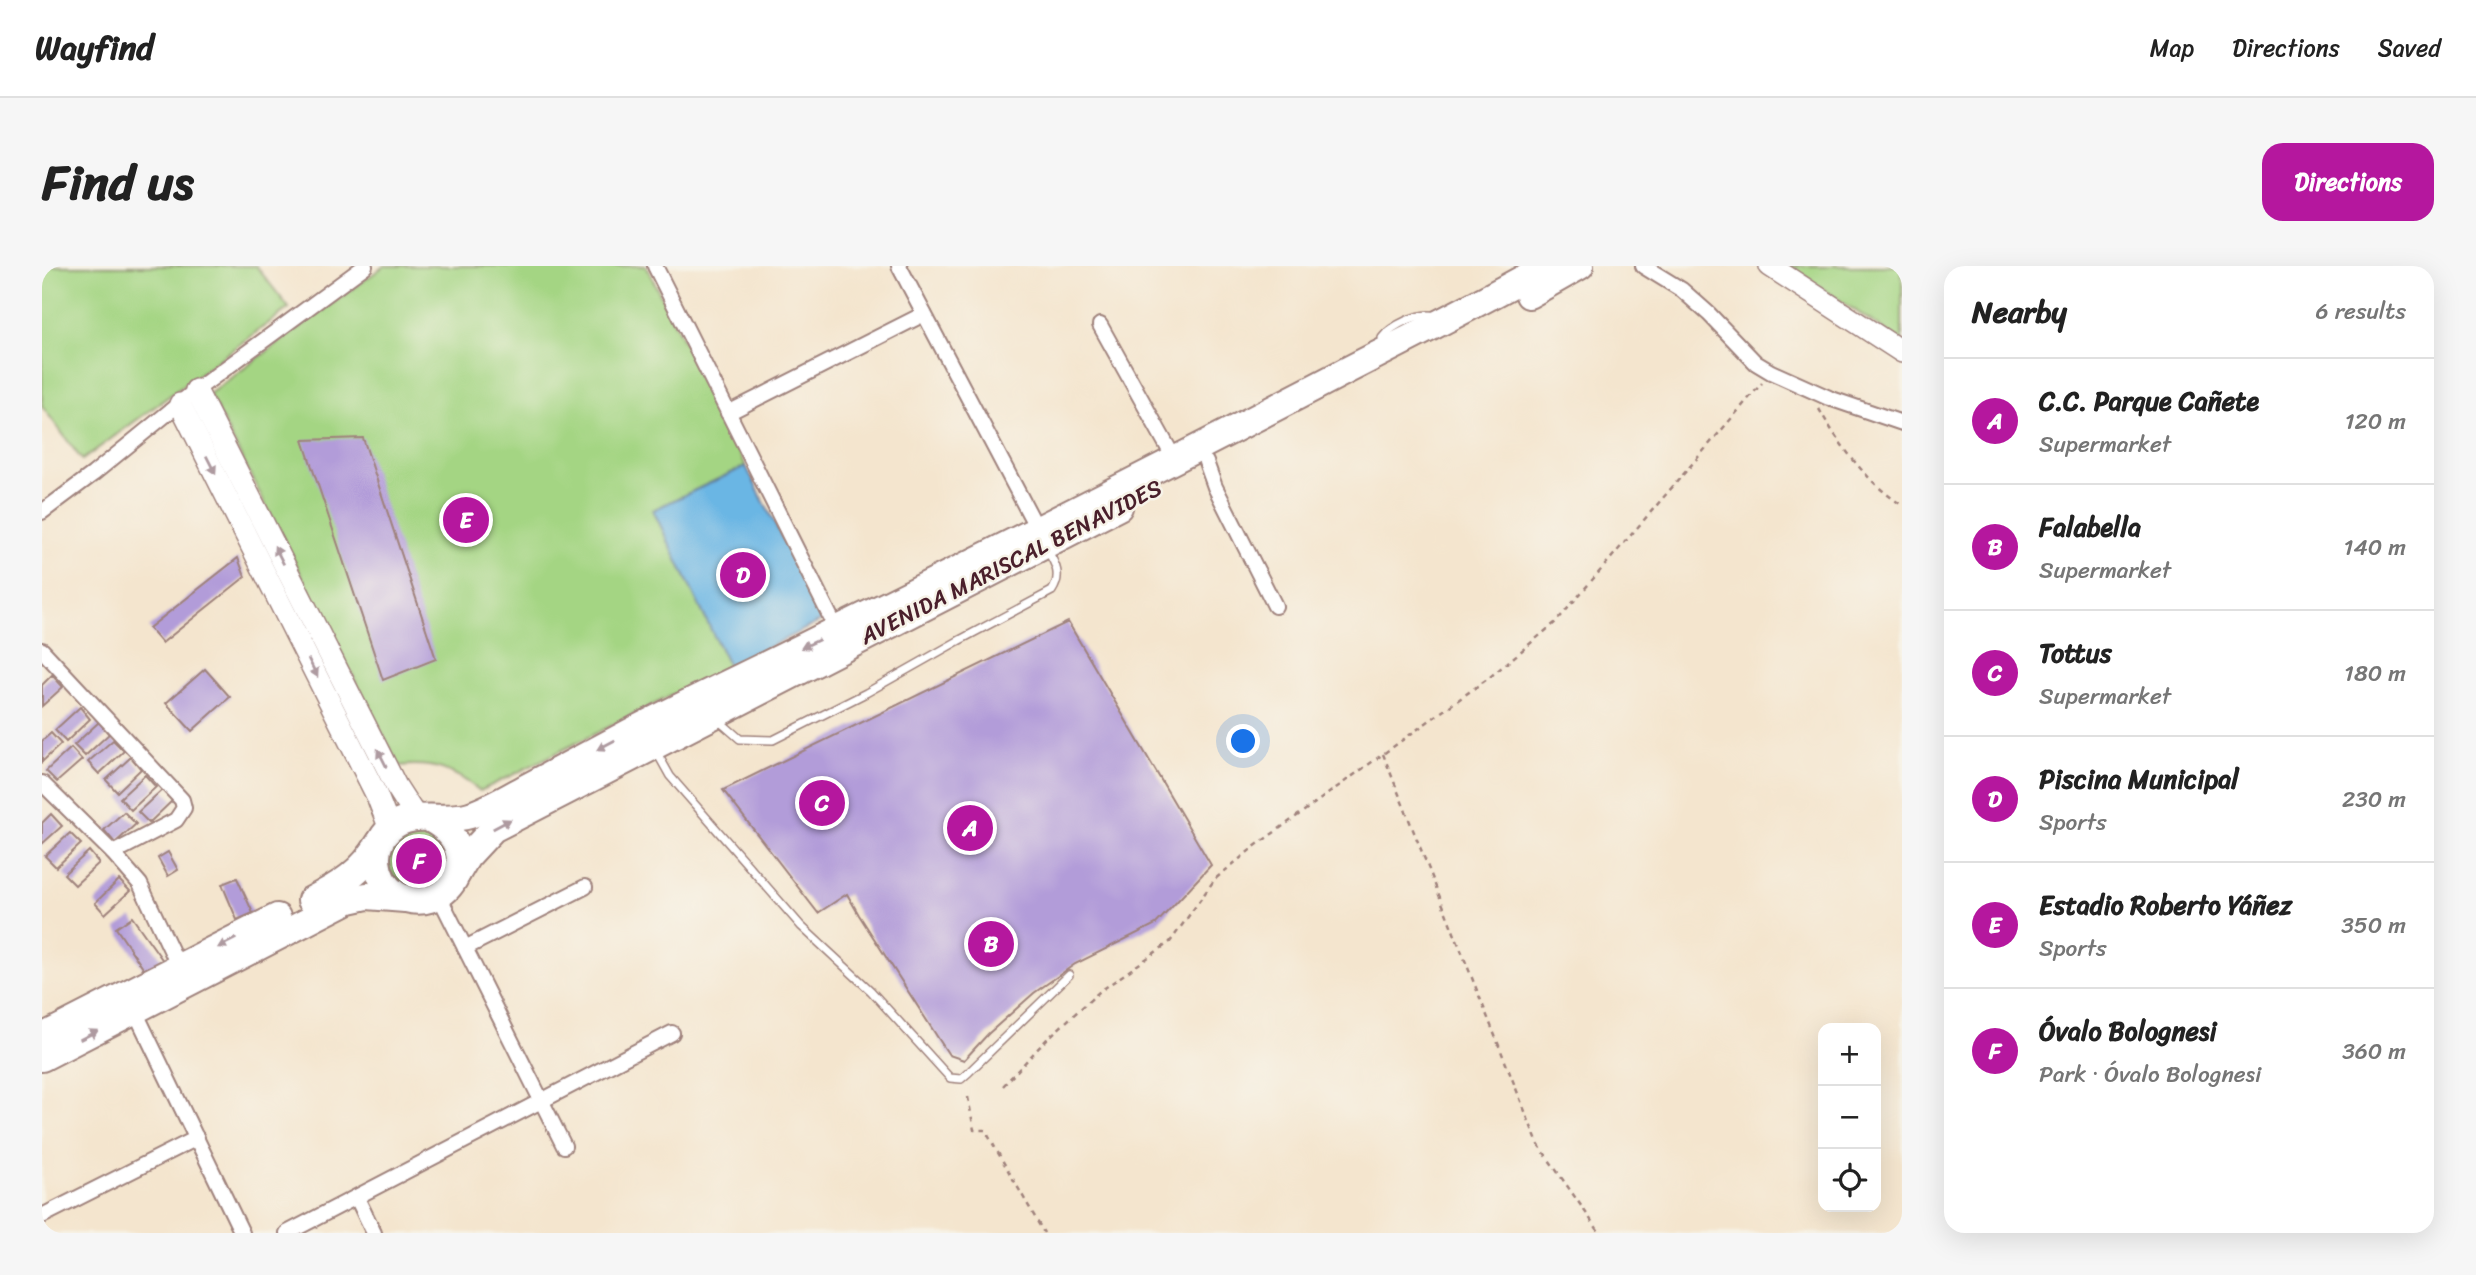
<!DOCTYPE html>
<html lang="en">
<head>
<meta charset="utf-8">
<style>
	:root { --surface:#fff; --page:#f6f6f6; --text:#222; --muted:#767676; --line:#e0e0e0; --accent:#b5179e }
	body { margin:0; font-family:Sriracha,sans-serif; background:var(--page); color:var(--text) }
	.controls { position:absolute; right:21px; bottom:21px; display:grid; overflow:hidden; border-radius:14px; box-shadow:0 7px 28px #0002 }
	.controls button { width:63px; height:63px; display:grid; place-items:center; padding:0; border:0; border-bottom:2px solid var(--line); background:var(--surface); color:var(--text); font:35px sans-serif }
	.you { position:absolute; left:1202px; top:476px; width:24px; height:24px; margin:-18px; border:5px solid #fff; border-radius:50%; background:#1a73e8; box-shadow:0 0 0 10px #1a73e833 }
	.badge { display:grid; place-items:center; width:46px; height:46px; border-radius:50%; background:var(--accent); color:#fff; font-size:23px; font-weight:700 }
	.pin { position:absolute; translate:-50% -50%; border:4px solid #fff; box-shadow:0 2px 7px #0006 }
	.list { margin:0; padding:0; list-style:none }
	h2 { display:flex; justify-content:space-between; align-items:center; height:91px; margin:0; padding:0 28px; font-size:30px }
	h2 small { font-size:23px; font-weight:400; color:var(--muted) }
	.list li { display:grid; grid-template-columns:46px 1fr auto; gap:21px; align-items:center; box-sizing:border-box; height:126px; padding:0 28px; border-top:2px solid var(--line) }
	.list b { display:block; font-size:26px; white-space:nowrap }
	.list p { margin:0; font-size:23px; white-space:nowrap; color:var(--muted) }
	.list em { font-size:23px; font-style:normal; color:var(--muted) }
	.icon { flex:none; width:38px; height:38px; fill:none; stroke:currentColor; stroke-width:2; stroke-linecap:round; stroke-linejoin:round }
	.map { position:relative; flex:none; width:1860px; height:967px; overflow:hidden; border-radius:21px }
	header { display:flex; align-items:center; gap:42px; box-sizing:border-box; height:98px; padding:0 35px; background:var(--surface); border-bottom:2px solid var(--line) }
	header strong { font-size:33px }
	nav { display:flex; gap:38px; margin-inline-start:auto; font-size:24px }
	.intro { display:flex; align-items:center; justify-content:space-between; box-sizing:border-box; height:168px; padding:0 42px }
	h1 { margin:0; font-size:49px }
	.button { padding:18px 32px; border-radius:21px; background:var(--accent); color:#fff; font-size:24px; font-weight:700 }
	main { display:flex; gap:42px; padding:0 42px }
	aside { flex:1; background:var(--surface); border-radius:21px; box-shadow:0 7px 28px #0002 }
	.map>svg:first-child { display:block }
	.green { fill:#a4d583; stroke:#777a57; stroke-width:2 }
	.water { fill:#6bb6e4; stroke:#5a6a88; stroke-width:2 }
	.building { fill:#b29cd9 }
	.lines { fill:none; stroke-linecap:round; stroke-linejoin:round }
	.lane-casing { stroke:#9f827c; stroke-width:10 }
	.street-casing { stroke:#9f827c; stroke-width:18 }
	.secondary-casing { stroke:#9f827c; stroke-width:24 }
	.highway-casing { stroke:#9f827c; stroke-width:30 }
	.path { stroke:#9f827c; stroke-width:2.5; stroke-dasharray:5 5; stroke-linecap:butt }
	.lane { stroke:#fff; stroke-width:7 }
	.street { stroke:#fff; stroke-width:14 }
	.secondary { stroke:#fff; stroke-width:21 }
	.highway { stroke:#fff; stroke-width:26 }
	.oneway { fill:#ae9aa0 }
	.labels { text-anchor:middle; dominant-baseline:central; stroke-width:5; stroke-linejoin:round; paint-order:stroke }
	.street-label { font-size:23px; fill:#4a1f2b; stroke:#f7f3e8 }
</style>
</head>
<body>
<header>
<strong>Wayfind</strong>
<nav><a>Map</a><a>Directions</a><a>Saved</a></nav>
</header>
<div class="intro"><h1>Find us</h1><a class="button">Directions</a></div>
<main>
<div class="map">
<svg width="1860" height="967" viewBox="0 0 1860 967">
	<rect width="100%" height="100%" fill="#f7f3e8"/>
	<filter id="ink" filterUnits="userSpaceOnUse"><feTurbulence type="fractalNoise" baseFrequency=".0143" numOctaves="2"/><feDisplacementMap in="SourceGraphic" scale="14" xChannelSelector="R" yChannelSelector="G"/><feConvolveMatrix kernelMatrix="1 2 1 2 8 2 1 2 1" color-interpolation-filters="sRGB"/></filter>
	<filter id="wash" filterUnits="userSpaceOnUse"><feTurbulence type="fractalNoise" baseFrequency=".00686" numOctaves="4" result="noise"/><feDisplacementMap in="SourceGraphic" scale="28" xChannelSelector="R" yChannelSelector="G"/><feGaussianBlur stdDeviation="1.57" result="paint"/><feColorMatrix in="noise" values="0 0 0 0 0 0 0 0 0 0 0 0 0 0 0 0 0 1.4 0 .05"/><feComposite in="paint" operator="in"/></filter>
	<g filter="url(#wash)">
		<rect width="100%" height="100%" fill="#f4e5ce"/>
		<g class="green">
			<polygon points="0,0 214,0 247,42 40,194 0,140"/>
			<path d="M342 0H604L704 200 611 244 687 401 438 525C412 504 390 496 357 500L167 128Z"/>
			<polygon points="1747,0 1860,0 1860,76"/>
			<polygon points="381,561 405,578 405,607 380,624 359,620 346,602 347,581 352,571"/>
		</g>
		<polygon class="water" points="704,200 781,354 687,401 611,244"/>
		<g id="blocks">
			<g class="building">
				<polygon points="321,172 394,393 341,414 261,174"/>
				<polygon points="196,292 203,311 120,377 107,362"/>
				<polygon points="1026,356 1169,599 1114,658 1033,698 992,727 946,768 922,794 907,789 817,649 805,628 776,647 681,524"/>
				<polygon points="163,403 188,431 150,465 124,437"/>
				<polygon points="10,409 21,421 0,440 0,419"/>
				<polygon points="38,441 48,453 24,476 13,464"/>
				<polygon points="57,456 67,468 43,490 32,479"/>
				<polygon points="9,467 19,478 0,496 0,475"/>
				<polygon points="71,474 82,485 57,508 46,496"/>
				<polygon points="29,482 40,494 15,516 4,505"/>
				<polygon points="89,491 99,503 75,526 64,514"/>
				<polygon points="103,509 114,521 89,544 78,532"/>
				<polygon points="121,523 131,534 107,557 96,546"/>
				<polygon points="82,546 94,558 73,577 62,564"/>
				<polygon points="9,548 20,560 0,578 0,557"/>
				<polygon points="28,567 39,578 14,601 3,590"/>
				<polygon points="47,585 57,597 33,619 22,608"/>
				<polygon points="126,586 136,604 126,610 116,592"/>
				<polygon points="195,612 211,647 195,654 180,618"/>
				<polygon points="77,614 88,625 63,648 53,637"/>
				<polygon points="90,651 124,699 107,711 74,662"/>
			</g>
		</g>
	</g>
	<g filter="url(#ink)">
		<use href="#blocks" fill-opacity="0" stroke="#9f827c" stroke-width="2"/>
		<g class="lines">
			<g class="lane-casing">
				<g id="lane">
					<path d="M1342 80 1340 72C1349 60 1378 45 1393 50"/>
					<path d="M675 453 698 473 731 474 824 427 916 375 1010 325C1020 310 1014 298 1005 284"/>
					<polyline points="614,485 628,510 759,660 829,725 908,812 919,813 927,806 1027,709"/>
				</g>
			</g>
			<g class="street-casing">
				<g id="street">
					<polyline points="613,0 797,368"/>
					<polyline points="857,0 998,268"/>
					<polyline points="1601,0 1640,24 1667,48 1714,97 1729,106 1787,132 1860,157"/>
					<polyline points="1058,59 1133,194"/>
					<polyline points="686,147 882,48"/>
					<polyline points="1164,196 1173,221 1233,340"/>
					<polyline points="0,246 51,208 154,124 323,0"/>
					<polyline points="0,384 140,534 142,542 134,554 71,587"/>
					<polyline points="0,517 71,587 98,618 137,701"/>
					<polyline points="397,630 522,880"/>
					<polyline points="423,682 543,621"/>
					<polyline points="91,741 200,967"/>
					<polyline points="315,932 332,967"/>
					<polyline points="0,950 155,872"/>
					<polyline points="245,967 630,767"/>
				</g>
			</g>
			<g class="secondary-casing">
				<g id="secondary">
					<polyline points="1728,0 1860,86"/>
					<polyline points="154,124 354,520 374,551"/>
					<polyline points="138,138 335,530 348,563"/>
				</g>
			</g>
			<g class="highway-casing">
				<g id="highway">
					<polyline points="1487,29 1538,0"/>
					<path d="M386 552C452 584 401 657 354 628 332 614 328 580 348 563 369 543 402 557 428 549 447 543 465 532 483 522 514 506 545 489 577 472 648 434 722 401 794 364 964 280 1134 194 1302 106 1370 71 1438 37 1504 0"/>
					<polyline points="415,608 425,591 451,563 1077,241"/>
					<path d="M269 634C298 619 320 606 337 577"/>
					<polyline points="0,771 235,651"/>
					<polyline points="0,792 307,634 325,630 363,633"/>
				</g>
			</g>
			<g class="path">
				<path d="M1777 143C1797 178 1825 217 1860 239"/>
				<polyline points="1341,488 1496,878 1558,967"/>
				<polyline points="961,820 1004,774 1057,726 1128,676 1173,613 1212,581 1448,411 1514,356 1720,117"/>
				<polyline points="926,831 932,864 943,864 1002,967"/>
			</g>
			<use href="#lane" class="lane"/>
			<use href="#street" class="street"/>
			<use href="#secondary" class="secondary"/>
			<use href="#highway" class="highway"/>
		</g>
		<defs><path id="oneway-solid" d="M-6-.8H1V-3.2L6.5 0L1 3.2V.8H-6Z" transform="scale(1.75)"/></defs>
		<g class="oneway">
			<use href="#oneway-solid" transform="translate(169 199) rotate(63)"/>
			<use href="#oneway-solid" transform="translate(237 289) rotate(-117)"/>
			<use href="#oneway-solid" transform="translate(768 378) rotate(154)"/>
			<use href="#oneway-solid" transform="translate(271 402) rotate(63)"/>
			<use href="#oneway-solid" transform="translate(564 479) rotate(152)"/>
			<use href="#oneway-solid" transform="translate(340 492) rotate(-117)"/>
			<use href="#oneway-solid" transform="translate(460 558) rotate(-28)"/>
			<use href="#oneway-solid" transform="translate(185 677) rotate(153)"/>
			<use href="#oneway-solid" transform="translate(47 769) rotate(-27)"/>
		</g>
	</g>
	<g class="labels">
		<g class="street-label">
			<text transform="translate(969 296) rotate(-27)">AVENIDA MARISCAL BENAVIDES</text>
		</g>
	</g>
</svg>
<div class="controls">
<button>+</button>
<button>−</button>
<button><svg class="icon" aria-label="locate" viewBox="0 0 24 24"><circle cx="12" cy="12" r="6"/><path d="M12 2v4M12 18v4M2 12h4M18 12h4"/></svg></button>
</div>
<div class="you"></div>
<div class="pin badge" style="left:928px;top:562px">A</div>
<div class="pin badge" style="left:949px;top:678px">B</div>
<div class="pin badge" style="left:780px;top:537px">C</div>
<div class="pin badge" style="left:701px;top:309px">D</div>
<div class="pin badge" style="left:424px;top:254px">E</div>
<div class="pin badge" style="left:377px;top:595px">F</div>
</div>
<aside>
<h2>Nearby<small>6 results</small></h2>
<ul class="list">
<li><span class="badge">A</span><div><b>C.C. Parque Cañete</b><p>Supermarket</p></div><em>120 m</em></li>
<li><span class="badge">B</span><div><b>Falabella</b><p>Supermarket</p></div><em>140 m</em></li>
<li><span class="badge">C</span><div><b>Tottus</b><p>Supermarket</p></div><em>180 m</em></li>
<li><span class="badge">D</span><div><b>Piscina Municipal</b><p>Sports</p></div><em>230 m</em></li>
<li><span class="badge">E</span><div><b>Estadio Roberto Yáñez</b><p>Sports</p></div><em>350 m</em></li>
<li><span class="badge">F</span><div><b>Óvalo Bolognesi</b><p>Park · Óvalo Bolognesi</p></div><em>360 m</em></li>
</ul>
</aside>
</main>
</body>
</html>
